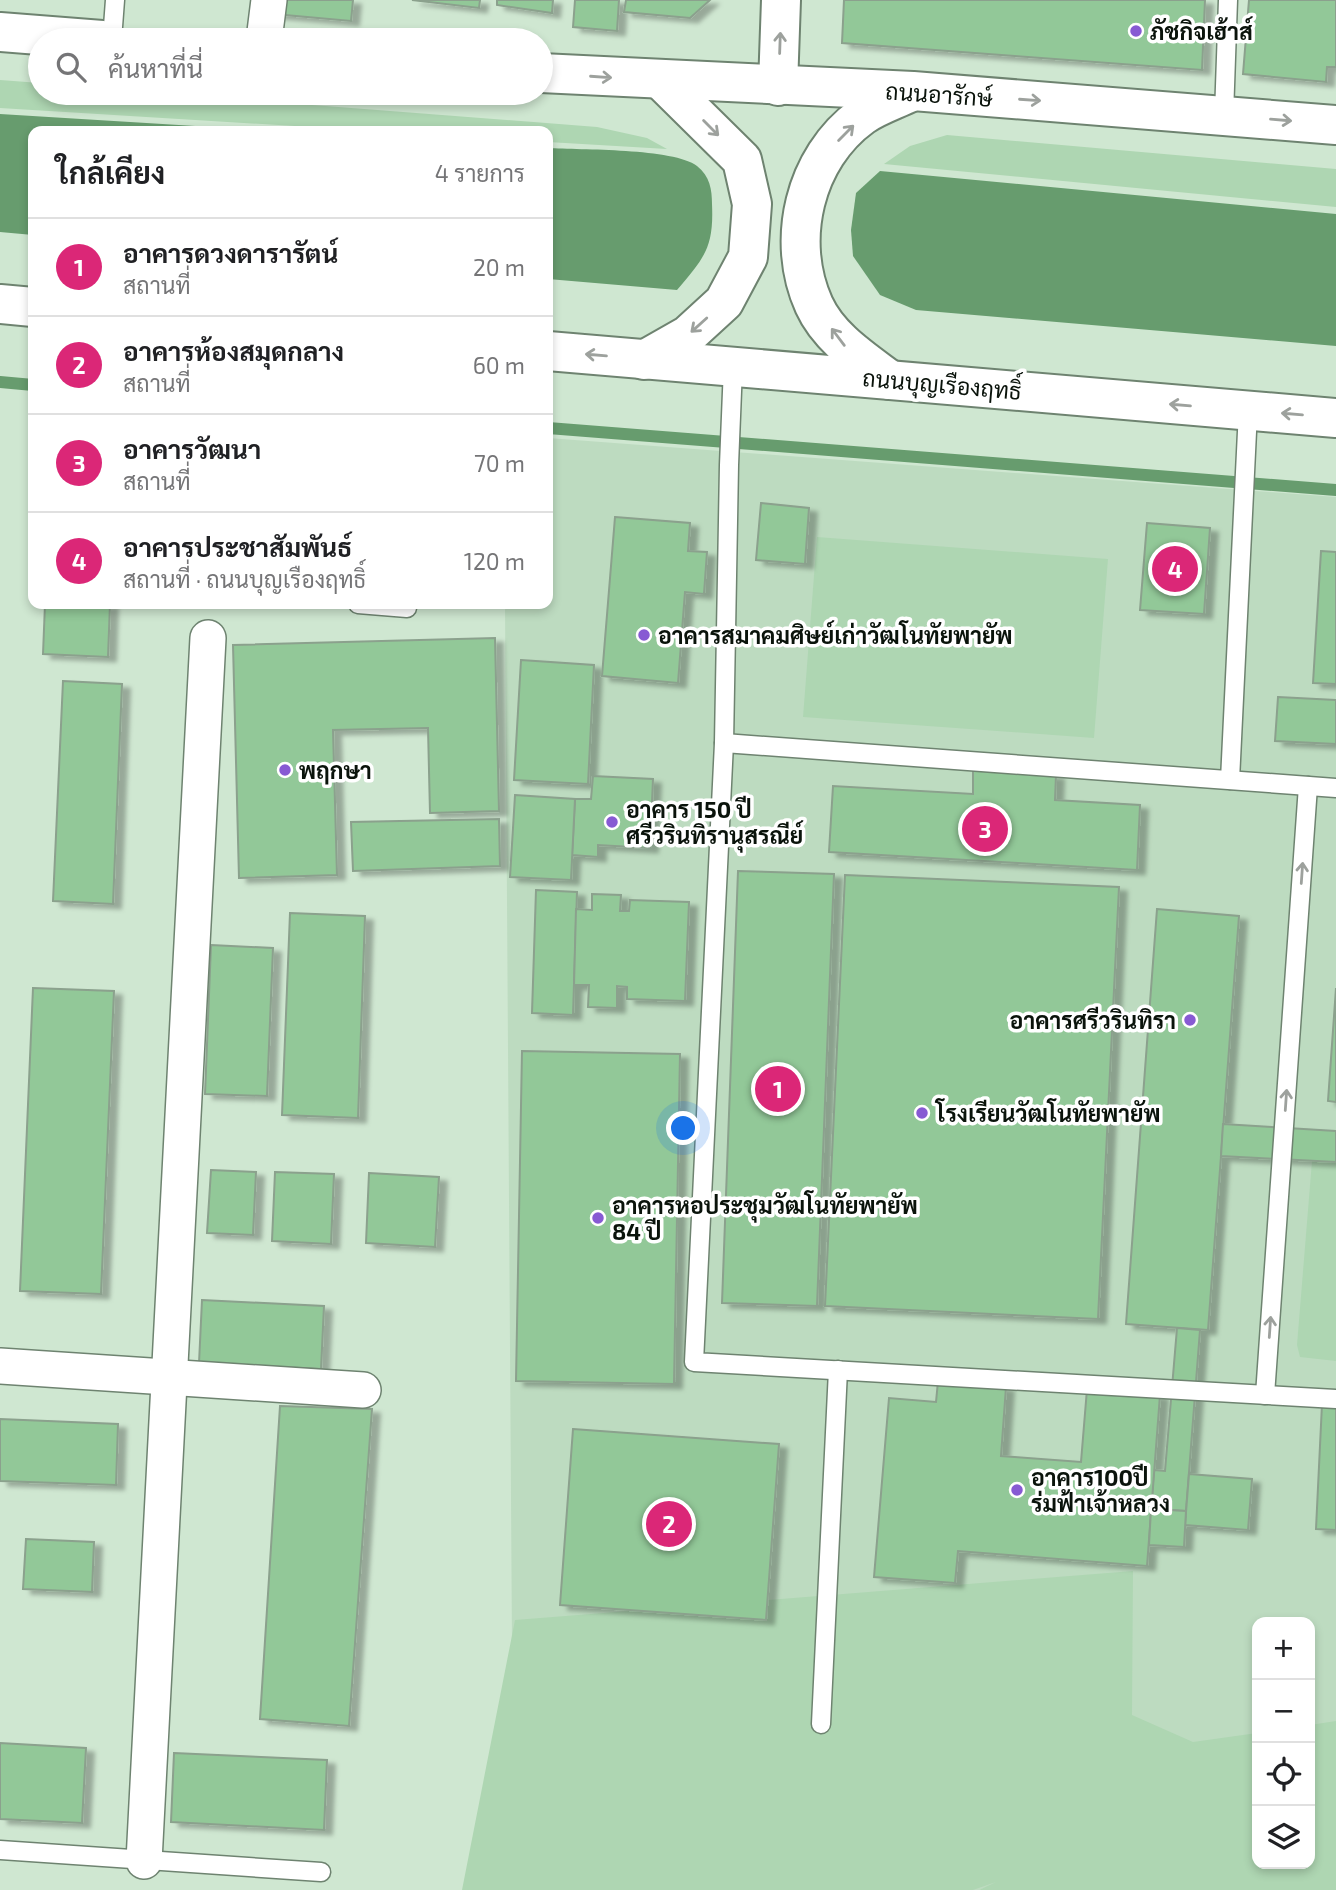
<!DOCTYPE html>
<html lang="th">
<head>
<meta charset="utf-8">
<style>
	:root { --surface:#fff; --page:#f6f6f6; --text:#202124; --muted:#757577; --line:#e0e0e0; --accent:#db2777 }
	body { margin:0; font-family:"Exo 2",Sarabun,sans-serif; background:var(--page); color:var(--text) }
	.controls { position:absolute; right:21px; bottom:21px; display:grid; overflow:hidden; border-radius:14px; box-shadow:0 4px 10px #0003 }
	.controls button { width:63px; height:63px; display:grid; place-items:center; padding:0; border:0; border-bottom:2px solid var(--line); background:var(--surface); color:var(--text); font:35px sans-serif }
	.you { position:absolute; left:684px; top:1129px; width:24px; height:24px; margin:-18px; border:5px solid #fff; border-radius:50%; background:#1a73e8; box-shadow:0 0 0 10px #1a73e833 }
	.badge { display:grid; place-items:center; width:46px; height:46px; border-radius:50%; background:var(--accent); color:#fff; font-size:23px; font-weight:700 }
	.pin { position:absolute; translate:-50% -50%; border:4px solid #fff; box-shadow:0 2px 7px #0006 }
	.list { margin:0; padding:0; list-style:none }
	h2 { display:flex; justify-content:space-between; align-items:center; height:91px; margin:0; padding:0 28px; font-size:30px }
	h2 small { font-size:23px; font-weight:400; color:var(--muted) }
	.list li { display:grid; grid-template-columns:46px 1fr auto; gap:21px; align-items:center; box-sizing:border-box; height:98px; padding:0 28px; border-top:2px solid var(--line) }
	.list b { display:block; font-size:26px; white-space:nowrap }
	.list p { margin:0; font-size:23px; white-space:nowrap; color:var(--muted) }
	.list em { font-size:23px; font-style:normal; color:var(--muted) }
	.icon { flex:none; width:38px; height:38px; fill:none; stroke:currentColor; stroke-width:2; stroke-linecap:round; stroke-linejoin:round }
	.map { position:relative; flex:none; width:1336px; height:1890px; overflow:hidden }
	.search { position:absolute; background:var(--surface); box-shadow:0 4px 10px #0003; left:28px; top:28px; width:525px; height:77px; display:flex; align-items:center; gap:18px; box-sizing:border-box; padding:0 24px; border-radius:38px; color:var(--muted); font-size:26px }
	.panel { position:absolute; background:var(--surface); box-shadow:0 4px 10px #0003; left:28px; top:126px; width:525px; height:483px; border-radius:14px }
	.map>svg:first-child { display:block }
	.built { fill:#bddbc0 }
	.green { fill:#aed6b2 }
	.water { fill:#679c6e }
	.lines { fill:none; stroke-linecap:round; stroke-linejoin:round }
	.stream { stroke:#679c6e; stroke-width:12 }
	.building { fill:#92c898; stroke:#8ba18d; stroke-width:2; filter:url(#shadow) }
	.lane-casing { stroke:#6e8370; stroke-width:21 }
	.street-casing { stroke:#6e8370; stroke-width:38 }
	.secondary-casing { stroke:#6e8370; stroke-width:42 }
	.lane { stroke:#fff; stroke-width:18 }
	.street { stroke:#fff; stroke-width:35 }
	.secondary { stroke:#fff; stroke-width:38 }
	.oneway { stroke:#9da19d }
	.poi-dot { fill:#875ad3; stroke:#fff; stroke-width:2.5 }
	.labels { text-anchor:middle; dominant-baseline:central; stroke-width:7; stroke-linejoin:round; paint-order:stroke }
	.poi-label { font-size:23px; font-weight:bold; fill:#0a130b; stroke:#fff; text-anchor:start }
	.street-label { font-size:23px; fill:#0a130b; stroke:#fff }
</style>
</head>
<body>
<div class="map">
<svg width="1336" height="1890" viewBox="0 0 1336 1890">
	<defs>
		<filter id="shadow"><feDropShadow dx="8" dy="4.5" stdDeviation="2" flood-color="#0004"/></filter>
	</defs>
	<rect width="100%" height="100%" fill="#cfe7d1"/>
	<polygon class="built" points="548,438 1336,497 1336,1753 1310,1763 1310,1622 1257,1622 1257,1783 979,1890 479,1890 512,1646 505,604 548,604"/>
	<g class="green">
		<polygon points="0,80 40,83 40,93 158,93 597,127 647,138 667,149 548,142 548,131 376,131 0,108"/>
		<polygon points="947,135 1336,169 1336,207 884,164 910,146"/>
		<polygon points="817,537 1108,559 1094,738 803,717"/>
		<polygon points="1312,1161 1336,1162 1336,1361 1300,1357 1297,1345"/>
		<polygon points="1133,1571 1132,1715 1193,1742 1257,1733 1257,1864 1310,1864 1310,1725 1336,1721 1336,1890 979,1890 996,1882 973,1890 462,1890 515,1620"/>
	</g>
	<g class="water">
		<polygon points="0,114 276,131 33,131 33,235 0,232"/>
		<path d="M548 148C580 150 674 148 697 166 710 176 712 190 712 204 714 248 704 258 677 290L548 279Z"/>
		<polygon points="880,171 1336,214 1336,346 916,310 880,295 853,256 851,230 856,193"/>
	</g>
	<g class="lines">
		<g class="stream">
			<polyline points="0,382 33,385"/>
			<polyline points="548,428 1336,490"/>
		</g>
	</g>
	<g class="building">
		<polygon points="275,0 353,0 351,21 274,14"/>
		<polygon points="412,0 480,0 479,8"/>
		<polygon points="497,0 553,0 552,13 497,5"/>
		<polygon points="575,0 619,0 617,31 573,27"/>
		<polygon points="626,0 710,0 690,18 624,12"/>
		<polygon points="844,0 1205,0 1202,70 842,43"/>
		<polygon points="1249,0 1336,0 1336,67 1327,67 1326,82 1243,74"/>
		<polygon points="761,503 809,508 805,564 756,560"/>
		<polygon points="615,517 690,523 688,551 707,552 704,594 685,592 678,683 602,676"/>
		<polygon points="1147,523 1210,528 1204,614 1140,610"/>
		<polygon points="1321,551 1336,552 1336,684 1313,683"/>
		<polygon points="45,604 110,604 108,657 43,654"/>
		<polygon points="495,638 499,811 430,813 428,728 333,730 337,875 239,878 233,645"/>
		<polygon points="521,660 594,665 588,784 514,780"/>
		<polygon points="63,681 122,684 113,904 53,901"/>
		<polygon points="1278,697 1336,700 1336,744 1275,741"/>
		<polygon points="973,770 1056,775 1055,800 1140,805 1137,870 829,852 833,786 973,794"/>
		<polygon points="593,776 653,779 650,848 598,845 598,857 572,855 575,799 591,799"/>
		<polygon points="515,795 575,799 571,880 510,877"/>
		<polygon points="499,819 500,866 353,871 351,822"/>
		<polygon points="738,871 834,874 817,1306 722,1303"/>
		<polygon points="845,875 1119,887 1098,1319 825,1306"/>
		<polygon points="536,890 577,892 573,1015 532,1013"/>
		<polygon points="592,894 621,895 620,911 629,911 630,900 689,902 685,1001 627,999 627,987 617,986 617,1008 588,1007 589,985 574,985 576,909 592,910"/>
		<polygon points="1157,909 1239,916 1208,1330 1126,1324"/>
		<polygon points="290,913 365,916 358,1118 282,1115"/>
		<polygon points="211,945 273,948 267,1096 205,1094"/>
		<polygon points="33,988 114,991 101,1294 20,1291"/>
		<polygon points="1336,988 1336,1102 1328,1101"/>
		<polygon points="522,1051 680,1054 674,1384 516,1381"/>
		<polygon points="1223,1124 1336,1131 1336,1162 1221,1156"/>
		<polygon points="211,1170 256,1172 253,1235 207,1233"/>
		<polygon points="275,1172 334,1174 331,1244 272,1241"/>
		<polygon points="369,1173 439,1177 435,1247 366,1243"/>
		<polygon points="202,1300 324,1306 321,1369 199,1363"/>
		<polygon points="1177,1328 1200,1330 1186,1511 1151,1509 1154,1470 1165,1471"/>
		<polygon points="938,1381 1006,1387 1001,1456 1081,1462 1087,1389 1160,1395 1147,1566 958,1551 955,1583 874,1577 889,1398 936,1402"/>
		<polygon points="1322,1404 1336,1404 1336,1530 1316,1529"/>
		<polygon points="280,1406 372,1409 349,1726 260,1719"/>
		<polygon points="0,1419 118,1424 116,1485 0,1481"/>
		<polygon points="573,1429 779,1444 766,1620 560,1605"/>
		<polygon points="1189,1474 1252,1479 1248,1530 1185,1525"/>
		<polygon points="1151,1509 1186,1511 1184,1547 1149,1545"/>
		<polygon points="26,1539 94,1542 92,1592 23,1589"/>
		<polygon points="0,1743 86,1748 82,1823 0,1819"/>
		<polygon points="174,1753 327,1760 324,1830 171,1822"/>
	</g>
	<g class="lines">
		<g class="lane-casing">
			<g id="lane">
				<polyline points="112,40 115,0"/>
				<polyline points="1224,115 1228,0"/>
				<polyline points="733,367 729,465 724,743 694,1362 1336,1399"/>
				<polyline points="358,604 407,608"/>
				<polyline points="724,743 1336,788"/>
				<polyline points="1230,780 1248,411"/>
				<polyline points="1265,1395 1308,786"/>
				<polyline points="821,1724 838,1370"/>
				<polyline points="0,1850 321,1872"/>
			</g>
		</g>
		<g class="street-casing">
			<g id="street">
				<polyline points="264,40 269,0"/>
				<polyline points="0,1366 363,1390"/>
				<polyline points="144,1861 208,638"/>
			</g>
		</g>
		<g class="secondary-casing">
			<g id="secondary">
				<polyline points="0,32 102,40"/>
				<polyline points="541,73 913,91 1336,125"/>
				<polyline points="778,86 781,0"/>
				<polyline points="0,304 33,307"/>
				<polyline points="548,351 1336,418"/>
				<polyline points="644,360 688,335 724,302 748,257 752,204 742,160 662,81"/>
				<path d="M890 380C862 359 829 338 814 305 785 241 804 158 862 116 876 106 895 100 911 92"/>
			</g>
		</g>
		<use href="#lane" class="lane"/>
		<use href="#street" class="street"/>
		<use href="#secondary" class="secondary"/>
	</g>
	<defs><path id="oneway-shaft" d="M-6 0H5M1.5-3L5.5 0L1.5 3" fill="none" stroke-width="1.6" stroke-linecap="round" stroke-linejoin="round" transform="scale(1.75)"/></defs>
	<g class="oneway">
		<use href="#oneway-shaft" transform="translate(780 43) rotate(-88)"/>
		<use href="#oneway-shaft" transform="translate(601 77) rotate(4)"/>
		<use href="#oneway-shaft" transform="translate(1030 100) rotate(4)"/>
		<use href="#oneway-shaft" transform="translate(1281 120) rotate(5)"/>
		<use href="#oneway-shaft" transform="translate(711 128) rotate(45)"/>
		<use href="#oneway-shaft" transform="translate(846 133) rotate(-45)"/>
		<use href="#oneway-shaft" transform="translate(699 325) rotate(138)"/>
		<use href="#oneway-shaft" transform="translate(838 337) rotate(-127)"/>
		<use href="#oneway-shaft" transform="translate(596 355) rotate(-175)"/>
		<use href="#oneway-shaft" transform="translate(1180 405) rotate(-175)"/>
		<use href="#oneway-shaft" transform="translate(1292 414) rotate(-175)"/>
		<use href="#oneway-shaft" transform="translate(1302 873) rotate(-86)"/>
		<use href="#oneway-shaft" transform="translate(1286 1100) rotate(-86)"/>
		<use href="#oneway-shaft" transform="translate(1270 1327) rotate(-86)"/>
	</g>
	<g class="poi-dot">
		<circle cx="1136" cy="31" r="7"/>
		<circle cx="644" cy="635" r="7"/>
		<circle cx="285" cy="770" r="7"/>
		<circle cx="612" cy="822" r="7"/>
		<circle cx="1190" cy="1020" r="7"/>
		<circle cx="922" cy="1113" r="7"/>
		<circle cx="598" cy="1218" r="7"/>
		<circle cx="1017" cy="1490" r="7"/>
	</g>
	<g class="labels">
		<g class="poi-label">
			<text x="1150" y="31">ภัชกิจเฮ้าส์</text>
			<text x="658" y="635">อาคารสมาคมศิษย์เก่าวัฒโนทัยพายัพ</text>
			<text x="299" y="770">พฤกษา</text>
			<text x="626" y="809">อาคาร 150 ปี<tspan x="626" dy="26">ศรีวรินทิรานุสรณีย์</tspan></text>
			<text x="1176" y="1020" text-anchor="end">อาคารศรีวรินทิรา</text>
			<text x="936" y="1113">โรงเรียนวัฒโนทัยพายัพ</text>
			<text x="612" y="1205">อาคารหอประชุมวัฒโนทัยพายัพ<tspan x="612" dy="26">84 ปี</tspan></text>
			<text x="1031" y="1477">อาคาร100ปี<tspan x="1031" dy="26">ร่มฟ้าเจ้าหลวง</tspan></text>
		</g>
		<g class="street-label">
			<text transform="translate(939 94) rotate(4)">ถนนอารักษ์</text>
			<text transform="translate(942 384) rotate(5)">ถนนบุญเรืองฤทธิ์</text>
		</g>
	</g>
</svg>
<div class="controls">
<button>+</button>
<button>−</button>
<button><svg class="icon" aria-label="locate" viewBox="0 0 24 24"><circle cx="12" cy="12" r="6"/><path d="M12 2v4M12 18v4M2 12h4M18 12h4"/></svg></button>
<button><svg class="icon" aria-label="layers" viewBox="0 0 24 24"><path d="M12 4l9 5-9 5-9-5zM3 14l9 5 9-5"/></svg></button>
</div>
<div class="you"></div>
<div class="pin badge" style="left:778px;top:1089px">1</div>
<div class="pin badge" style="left:669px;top:1524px">2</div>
<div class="pin badge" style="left:985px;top:829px">3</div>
<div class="pin badge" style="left:1175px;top:569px">4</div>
<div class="search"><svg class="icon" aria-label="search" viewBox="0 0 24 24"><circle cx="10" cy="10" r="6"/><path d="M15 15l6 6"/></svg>ค้นหาที่นี่</div>
<section class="panel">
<h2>ใกล้เคียง<small>4 รายการ</small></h2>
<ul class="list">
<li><span class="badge">1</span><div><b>อาคารดวงดารารัตน์</b><p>สถานที่</p></div><em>20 m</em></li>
<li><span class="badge">2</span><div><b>อาคารห้องสมุดกลาง</b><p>สถานที่</p></div><em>60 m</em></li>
<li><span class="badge">3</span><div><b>อาคารวัฒนา</b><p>สถานที่</p></div><em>70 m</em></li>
<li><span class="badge">4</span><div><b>อาคารประชาสัมพันธ์</b><p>สถานที่ · ถนนบุญเรืองฤทธิ์</p></div><em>120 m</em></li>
</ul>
</section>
</div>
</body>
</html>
